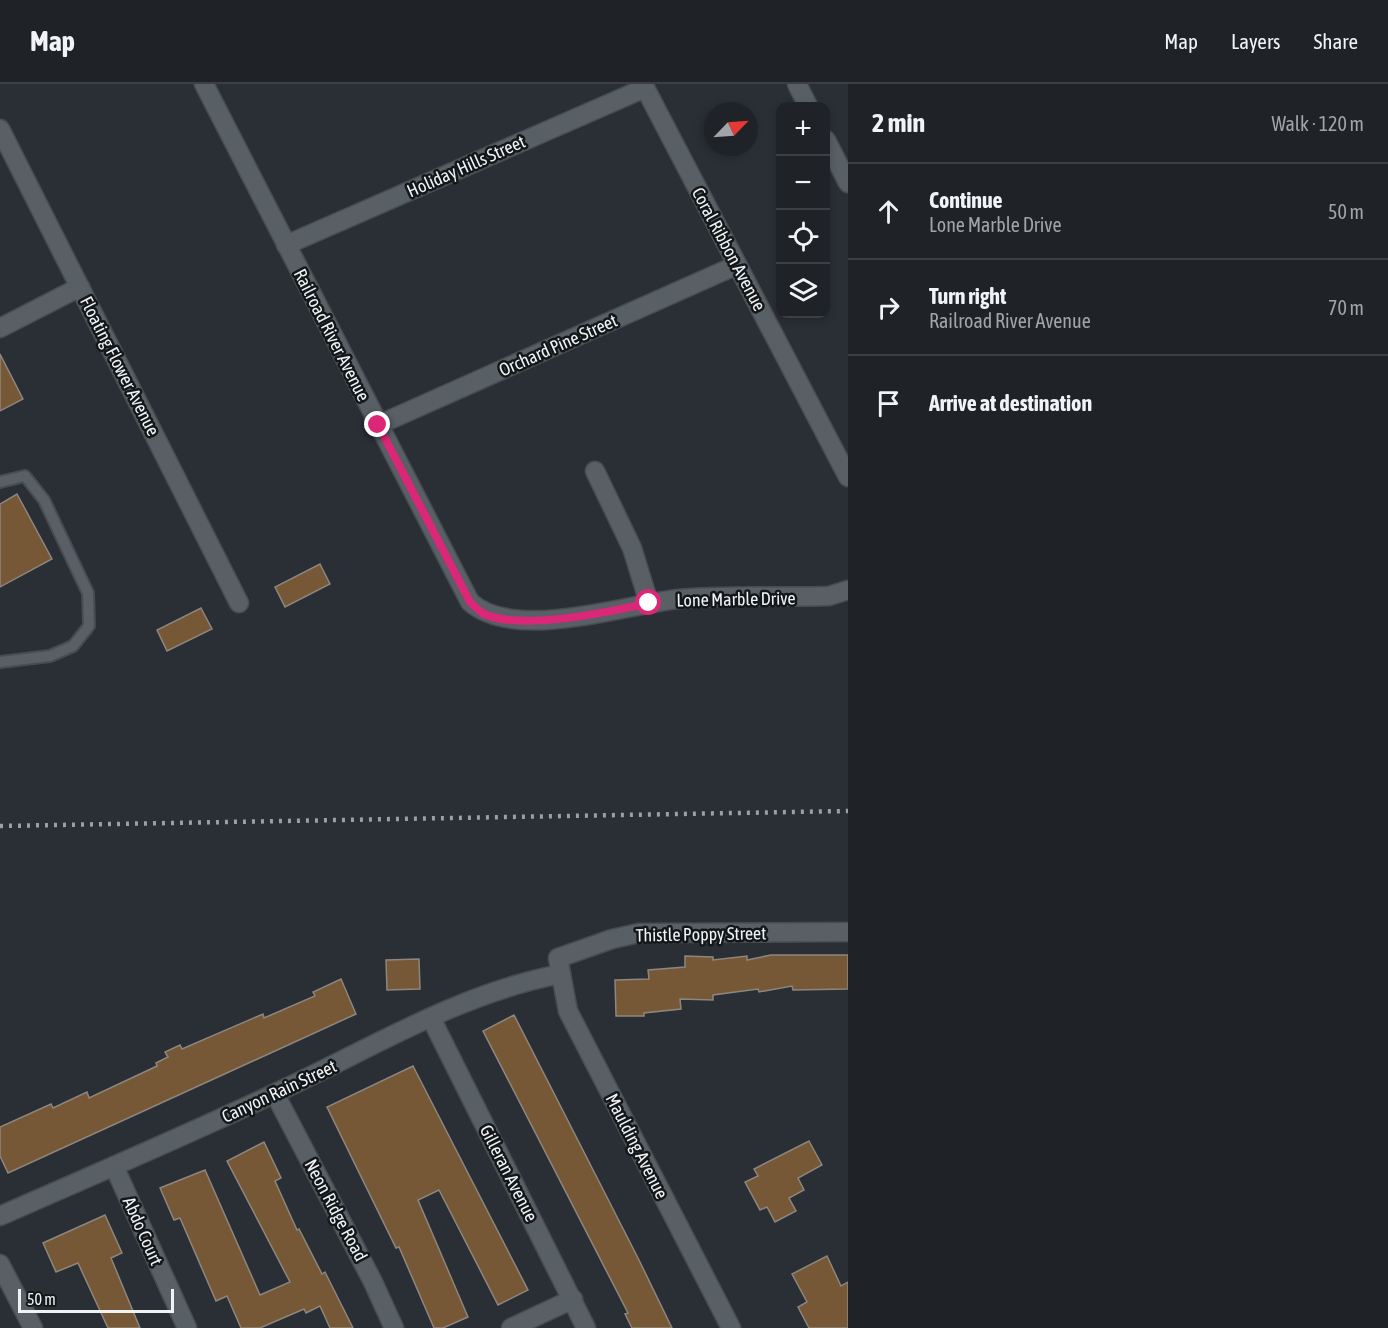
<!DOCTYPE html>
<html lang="en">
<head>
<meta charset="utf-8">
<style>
	:root { --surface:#1f2328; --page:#272b30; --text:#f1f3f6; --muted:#a1a4a8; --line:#3c4045 }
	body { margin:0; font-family:"Asap Condensed",sans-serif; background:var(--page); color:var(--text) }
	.controls { position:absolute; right:18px; top:18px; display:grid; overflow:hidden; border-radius:12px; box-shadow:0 3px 9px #0003 }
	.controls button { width:54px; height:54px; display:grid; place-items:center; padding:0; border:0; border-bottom:2px solid var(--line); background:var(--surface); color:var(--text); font:30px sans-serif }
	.compass { position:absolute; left:704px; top:18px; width:54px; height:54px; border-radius:50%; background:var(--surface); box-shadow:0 3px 9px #0003; rotate:65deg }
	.scale { position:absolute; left:18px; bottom:15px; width:156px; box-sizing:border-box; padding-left:6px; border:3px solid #eff3f6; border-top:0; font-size:16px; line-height:21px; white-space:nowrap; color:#eff3f6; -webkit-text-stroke:4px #14171a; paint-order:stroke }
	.stop { position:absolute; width:18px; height:18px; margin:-14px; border:4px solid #db2777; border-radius:50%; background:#fff }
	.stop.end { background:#db2777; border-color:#fff; box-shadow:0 2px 6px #0008 }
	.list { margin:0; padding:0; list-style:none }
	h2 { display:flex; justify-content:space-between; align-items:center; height:78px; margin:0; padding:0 24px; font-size:26px }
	h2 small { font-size:20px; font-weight:400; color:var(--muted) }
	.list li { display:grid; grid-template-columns:39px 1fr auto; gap:18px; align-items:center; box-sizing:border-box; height:96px; padding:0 24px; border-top:2px solid var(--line) }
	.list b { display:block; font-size:22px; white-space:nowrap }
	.list p { margin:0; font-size:20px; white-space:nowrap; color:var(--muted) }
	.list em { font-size:20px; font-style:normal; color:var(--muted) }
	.icon { flex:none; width:33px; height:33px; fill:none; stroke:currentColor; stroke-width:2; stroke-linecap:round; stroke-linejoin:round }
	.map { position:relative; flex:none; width:848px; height:1244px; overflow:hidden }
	header { display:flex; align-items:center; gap:36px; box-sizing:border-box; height:84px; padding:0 30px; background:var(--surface); border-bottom:2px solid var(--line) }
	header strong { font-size:28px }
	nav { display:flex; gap:33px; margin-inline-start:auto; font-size:21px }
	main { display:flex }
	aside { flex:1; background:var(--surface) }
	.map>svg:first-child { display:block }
	.building { fill:#775836; stroke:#8d867f; stroke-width:1.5 }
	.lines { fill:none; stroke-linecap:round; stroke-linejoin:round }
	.lane-casing { stroke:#474c50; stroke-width:14 }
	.street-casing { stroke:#474c50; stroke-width:21 }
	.lane { stroke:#585f65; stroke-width:10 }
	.street { stroke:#585f65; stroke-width:18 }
	.rail { stroke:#9ba0a4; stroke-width:4.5; stroke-dasharray:3 6; stroke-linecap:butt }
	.route { stroke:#db2777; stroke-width:8 }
	.labels { text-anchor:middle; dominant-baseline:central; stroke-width:5; stroke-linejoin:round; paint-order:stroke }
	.street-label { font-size:18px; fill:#eff3f6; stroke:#14171a }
</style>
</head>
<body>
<header>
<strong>Map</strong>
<nav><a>Map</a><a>Layers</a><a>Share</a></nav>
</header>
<main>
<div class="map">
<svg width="848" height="1244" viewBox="0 0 848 1244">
	<rect width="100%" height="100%" fill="#292f35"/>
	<g class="building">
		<polygon points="0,270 23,315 0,327"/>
		<polygon points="17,410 52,475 0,503 0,420"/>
		<polygon points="320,480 330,500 285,523 275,503"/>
		<polygon points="201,524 212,545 167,567 157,546"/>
		<polygon points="771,871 848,871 848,905 793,906 792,902 759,908 758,905 713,911 713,916 680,915 681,925 644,929 644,932 616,932 615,896 649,895 648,886 685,883 685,872 713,873 713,876 747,872 747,876"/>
		<polygon points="419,875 420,905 387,906 386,876"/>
		<polygon points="341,895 356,930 8,1089 0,1072 0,1043 51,1020 53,1024 87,1008 89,1014 157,982 156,979 168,973 165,968 180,961 182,965 263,930 264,934 315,912 313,908"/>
		<polygon points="514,931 638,1174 672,1244 632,1244 625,1230 628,1229 483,947"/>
		<polygon points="413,982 528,1206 498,1221 439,1106 418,1116 468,1233 443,1244 434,1244 399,1163 396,1164 327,1023"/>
		<polygon points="809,1057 822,1081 798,1094 804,1106 789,1114 796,1127 775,1138 767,1123 760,1126 745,1098 758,1092 754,1085"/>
		<polygon points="264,1058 281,1094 275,1097 297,1146 299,1145 322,1190 325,1188 353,1244 330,1244 320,1222 306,1229 304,1225 260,1244 241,1244 227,1212 216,1217 180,1134 174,1136 160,1104 205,1086 260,1211 290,1198 227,1077"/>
		<polygon points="105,1131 122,1169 111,1174 140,1244 108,1244 78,1179 56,1188 43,1159"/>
		<polygon points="827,1172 841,1202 848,1198 848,1244 809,1244 798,1223 807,1218 792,1190"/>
	</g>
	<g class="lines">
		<g class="lane-casing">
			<polyline id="lane" points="0,398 25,392 44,416 88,509 89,542 73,562 50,572 0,578"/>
		</g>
		<g class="street-casing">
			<g id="street">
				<path d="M204 0 470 518C515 558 623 521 678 515 728 510 779 514 829 512L848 506"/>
				<polyline points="643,0 848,393"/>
				<polyline points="797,0 808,22"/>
				<polyline points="0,45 239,519"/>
				<polyline points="826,56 848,99"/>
				<polyline points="286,161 645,4"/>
				<polyline points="0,244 80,203"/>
				<polyline points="378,341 737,181"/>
				<polyline points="595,387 632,464 649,519"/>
				<polyline points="431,934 586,1244"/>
				<polyline points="275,1010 373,1198 394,1244"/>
				<polyline points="114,1082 187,1244"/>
				<path d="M0 1132C95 1090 190 1050 284 1005 373 963 463 908 561 890"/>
				<polyline points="0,1180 33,1244"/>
				<polyline points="511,1244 573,1215"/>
				<polyline points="731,1244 568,927 558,874 612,855 639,849 848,848"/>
			</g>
		</g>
		<use href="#lane" class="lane"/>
		<use href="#street" class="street"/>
		<polyline class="rail" points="0,742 848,727"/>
	</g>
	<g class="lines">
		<path class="route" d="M378 341 470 518C474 522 479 527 484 530 523 547 608 528 649 519"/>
	</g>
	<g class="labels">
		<g class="street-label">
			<text transform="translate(466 82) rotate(-24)">Holiday Hills Street</text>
			<text transform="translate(729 165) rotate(62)">Coral Ribbon Avenue</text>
			<text transform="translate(332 251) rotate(63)">Railroad River Avenue</text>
			<text transform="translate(558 261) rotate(-24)">Orchard Pine Street</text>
			<text transform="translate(120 282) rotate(63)">Floating Flower Avenue</text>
			<text transform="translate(736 515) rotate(-1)">Lone Marble Drive</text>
			<text transform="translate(701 850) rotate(-1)">Thistle Poppy Street</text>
			<text transform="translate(279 1007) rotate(-25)">Canyon Rain Street</text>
			<text transform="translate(637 1062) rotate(63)">Maulding Avenue</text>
			<text transform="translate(509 1089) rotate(63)">Gilleran Avenue</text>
			<text transform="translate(336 1126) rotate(62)">Neon Ridge Road</text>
			<text transform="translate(143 1147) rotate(66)">Abdo Court</text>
		</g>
	</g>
</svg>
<div class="controls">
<button>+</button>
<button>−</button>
<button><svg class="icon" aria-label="locate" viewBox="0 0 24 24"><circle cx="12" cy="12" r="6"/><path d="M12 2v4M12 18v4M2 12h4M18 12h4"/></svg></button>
<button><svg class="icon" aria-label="layers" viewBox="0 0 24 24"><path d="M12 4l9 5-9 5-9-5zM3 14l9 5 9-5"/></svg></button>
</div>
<svg class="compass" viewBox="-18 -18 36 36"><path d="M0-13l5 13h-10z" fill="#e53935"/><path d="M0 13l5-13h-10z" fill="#a1a4a8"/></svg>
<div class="scale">50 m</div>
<div class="stop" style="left:649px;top:519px"></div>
<div class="stop end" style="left:378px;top:341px"></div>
</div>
<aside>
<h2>2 min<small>Walk · 120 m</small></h2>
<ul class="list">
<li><svg class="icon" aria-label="ahead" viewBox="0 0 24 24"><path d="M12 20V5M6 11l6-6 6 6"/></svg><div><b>Continue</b><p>Lone Marble Drive</p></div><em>50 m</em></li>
<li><svg class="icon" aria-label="right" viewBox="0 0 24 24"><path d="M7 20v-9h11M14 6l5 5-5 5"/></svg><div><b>Turn right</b><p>Railroad River Avenue</p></div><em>70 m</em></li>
<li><svg class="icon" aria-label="arrive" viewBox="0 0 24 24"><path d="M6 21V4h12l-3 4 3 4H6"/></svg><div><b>Arrive at destination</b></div></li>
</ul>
</aside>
</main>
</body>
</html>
